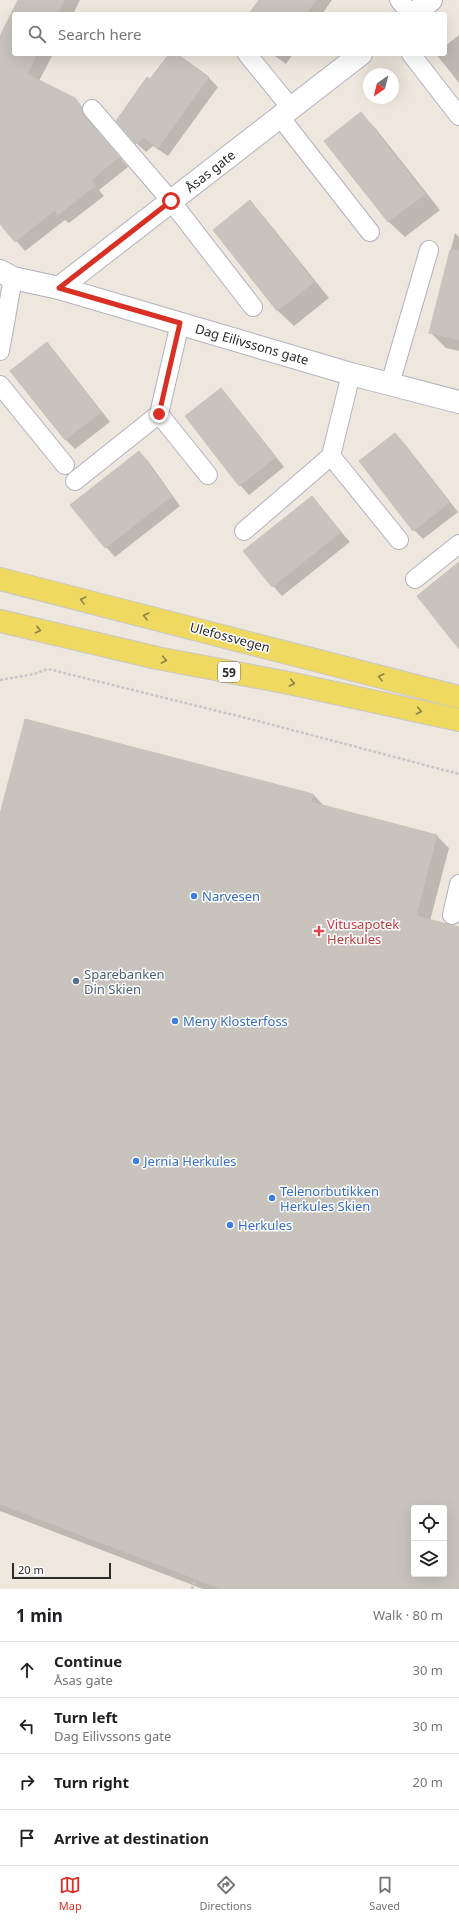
<!DOCTYPE html>
<html lang="en">
<head>
<meta charset="utf-8">
<style>
	:root { --surface:#fff; --page:#f6f6f6; --text:#202124; --muted:#757577; --line:#e0e0e0; --accent:#d93025 }
	body { margin:0; font-family:"Noto Sans",sans-serif; background:var(--page); color:var(--text) }
	.controls { position:absolute; right:12px; bottom:12px; display:grid; overflow:hidden; border-radius:4px; box-shadow:0 4px 16px #0002 }
	.controls button { width:36px; height:36px; display:grid; place-items:center; padding:0; border:0; border-bottom:1px solid var(--line); background:var(--surface); color:var(--text); font:20px sans-serif }
	.compass { position:absolute; left:363px; top:68px; width:36px; height:36px; border-radius:50%; background:var(--surface); box-shadow:0 4px 16px #0002; rotate:215deg }
	.scale { position:absolute; left:12px; bottom:10px; width:99px; box-sizing:border-box; padding-left:4px; border:2px solid #2b2b2b; border-top:0; font-size:11px; line-height:14px; white-space:nowrap; color:#2b2b2b; -webkit-text-stroke:3px #fff; paint-order:stroke }
	.stop { position:absolute; width:12px; height:12px; margin:-9px; border:3px solid #d93025; border-radius:50%; background:#fff }
	.stop.end { background:#d93025; border-color:#fff; box-shadow:0 1px 4px #0008 }
	.list { margin:0; padding:0; list-style:none }
	h2 { display:flex; justify-content:space-between; align-items:center; height:52px; margin:0; padding:0 16px; font-size:17px }
	h2 small { font-size:13px; font-weight:400; color:var(--muted) }
	.list li { display:grid; grid-template-columns:26px 1fr auto; gap:12px; align-items:center; box-sizing:border-box; height:56px; padding:0 16px; border-top:1px solid var(--line) }
	.list b { display:block; font-size:15px; white-space:nowrap }
	.list p { margin:0; font-size:13px; white-space:nowrap; color:var(--muted) }
	.list em { font-size:13px; font-style:normal; color:var(--muted) }
	.icon { flex:none; width:22px; height:22px; fill:none; stroke:currentColor; stroke-width:2; stroke-linecap:round; stroke-linejoin:round }
	.map { position:relative; flex:none; width:459px; height:1589px; overflow:hidden }
	.search { position:absolute; background:var(--surface); box-shadow:0 4px 16px #0002; left:12px; right:12px; top:12px; height:44px; display:flex; align-items:center; gap:10px; box-sizing:border-box; padding:0 14px; border-radius:4px; color:var(--muted); font-size:15px }
	.sheet { height:276px; background:var(--surface) }
	nav { display:flex; justify-content:space-around; align-items:center; box-sizing:border-box; height:56px; border-top:1px solid var(--line); background:var(--surface); font-size:11px; color:var(--muted) }
	nav a { display:grid; justify-items:center; gap:2px }
	nav .on { color:var(--accent) }
	.map>svg:first-child { display:block }
	.shadow { fill:#0003; fill-rule:evenodd }
	.building { fill:#c8c4bd; stroke:#c8c3b7; fill-rule:evenodd }
	.lines { fill:none; stroke-linecap:round; stroke-linejoin:round }
	.service-casing { stroke:#b1b2be; stroke-width:20 }
	.minor-casing { stroke:#b1b2be; stroke-width:24 }
	.primary-casing { stroke:#c8c8c8; stroke-width:24 }
	.path { stroke:#c8c8c8; stroke-width:2.5; stroke-dasharray:3 2; stroke-linecap:butt }
	.service { stroke:#fff; stroke-width:18 }
	.minor { stroke:#fff; stroke-width:22 }
	.primary { stroke:#efd960; stroke-width:22 }
	.oneway { stroke:#8d8246 }
	.route { stroke:#d93025; stroke-width:5 }
	.shop-dot { fill:#3f7fe0; stroke:#fff; stroke-width:1.5 }
	.health-dot { fill:#e0444e; stroke:#fff; stroke-width:1.5 }
	.service-dot { fill:#5c6f8a; stroke:#fff; stroke-width:1.5 }
	.labels { text-anchor:middle; dominant-baseline:central; stroke-width:3; stroke-linejoin:round; paint-order:stroke }
	.shield { fill:#fff; stroke:#6b6b6b; stroke-width:1 }
	.shield-label { font-size:12px; font-weight:bold; fill:#2b2b2b }
	.street-label { font-size:13px; fill:#2b2b2b; stroke:#fff }
	.shop-label { font-size:13px; fill:#366cbe; stroke:#fff; text-anchor:start }
	.health-label { font-size:13px; fill:#be3a42; stroke:#fff; text-anchor:start }
	.service-label { font-size:13px; fill:#4e5e75; stroke:#fff; text-anchor:start }
</style>
</head>
<body>
<div class="map">
<svg width="459" height="1589" viewBox="0 0 459 1589">
	<rect width="100%" height="100%" fill="#ede7dd"/>
	<g class="shadow">
		<polygon points="20,0 80,0 73,14 14,14 14,54 53,54 39,81 74,99 91,118 93,126 128,167 99,190 104,196 69,223 65,220 25,251 0,222 0,38"/>
		<polygon points="260,0 332,0 322,14 250,14"/>
		<polygon points="459,35 459,83 436,54 445,54 445,46"/>
		<polygon points="170,54 176,54 208,77 218,87 168,156 153,146 146,152 136,143 151,81"/>
		<polygon points="272,54 293,54 286,64"/>
		<polygon points="361,113 376,129 440,210 405,237 389,222 325,141"/>
		<polygon points="250,202 265,218 329,298 294,326 278,311 214,230"/>
		<polygon points="455,233 459,237 459,351 446,348 430,332"/>
		<polygon points="46,344 56,353 110,422 75,449 66,440 12,371"/>
		<polygon points="221,389 284,467 249,495 240,485 186,416"/>
		<polygon points="395,434 404,443 458,512 423,539 414,530"/>
		<polygon points="139,452 148,461 180,506 115,557 106,547"/>
		<polygon points="312,498 350,542 282,596 273,586"/>
		<path d="M313 794 325 807 437 836 449 848 430 921 459 928V1589H203L0 1511V818ZM414 1508H444V1574H414Z"/>
	</g>
	<g class="building">
		<polygon points="18,0 64,0 57,14 14,14 14,54 37,54 27,74 75,98 82,107 84,116 119,157 91,180 95,186 58,215 55,210 15,242 0,224 0,36"/>
		<polygon points="259,0 316,0 306,14 249,14"/>
		<polygon points="169,54 177,54 209,77 158,148 143,137 136,144 116,121 147,77 150,79"/>
		<polygon points="361,112 425,194 388,222 324,141"/>
		<polygon points="250,200 314,282 277,311 213,230"/>
		<polygon points="450,250 459,251 459,340 429,333"/>
		<polygon points="47,342 101,412 65,440 10,371"/>
		<polygon points="221,388 276,457 239,486 185,416"/>
		<polygon points="395,433 450,502 413,531 359,461"/>
		<polygon points="139,451 172,496 105,548 70,505"/>
		<polygon points="312,496 341,532 272,587 243,551"/>
		<polygon points="459,562 459,649 417,596"/>
		<path d="M25 719 313 794 311 802 437 835 416 916 459 927V1589H222L0 1504V814ZM414 1508H444V1574H414Z"/>
	</g>
	<g class="lines">
		<g class="service-casing">
			<g id="service">
				<polyline points="399,0 411,14"/>
				<polyline points="247,54 291,108"/>
				<polyline points="411,54 459,116"/>
				<polyline points="92,109 171,201 253,307"/>
				<polyline points="280,117 370,232"/>
				<polyline points="0,351 13,278"/>
				<polyline points="390,384 429,250"/>
				<polyline points="0,385 65,465"/>
				<polyline points="159,414 208,475"/>
				<polyline points="331,456 399,540"/>
				<polyline points="75,481 159,414 180,323"/>
				<polyline points="244,531 331,456 351,374"/>
				<polyline points="415,579 459,544"/>
				<polyline points="452,915 459,884"/>
			</g>
		</g>
		<g class="minor-casing">
			<g id="minor">
				<polyline points="413,14 431,0"/>
				<polyline points="0,271 13,278 59,288 351,374 459,402"/>
				<polyline points="59,288 361,54"/>
			</g>
		</g>
		<g class="primary-casing">
			<g id="primary">
				<polyline points="0,579 459,697"/>
				<polyline points="0,621 157,658 289,683 459,720"/>
			</g>
		</g>
		<g class="path">
			<polyline points="0,680 34,674 48,669 258,721 459,774"/>
			<polyline points="192,1589 195,1579"/>
		</g>
		<use href="#service" class="service"/>
		<use href="#minor" class="minor"/>
		<use href="#primary" class="primary"/>
	</g>
	<defs><path id="oneway-chevron" d="M-2-3.5L2.5 0L-2 3.5" fill="none" stroke-width="1.6" stroke-linecap="round" stroke-linejoin="round"/></defs>
	<g class="oneway">
		<use href="#oneway-chevron" transform="translate(83 600) rotate(-166)"/>
		<use href="#oneway-chevron" transform="translate(146 616) rotate(-166)"/>
		<use href="#oneway-chevron" transform="translate(38 630) rotate(13)"/>
		<use href="#oneway-chevron" transform="translate(164 660) rotate(11)"/>
		<use href="#oneway-chevron" transform="translate(381 677) rotate(-166)"/>
		<use href="#oneway-chevron" transform="translate(292 683) rotate(11)"/>
		<use href="#oneway-chevron" transform="translate(419 711) rotate(13)"/>
	</g>
	<g class="lines">
		<polyline class="route" points="159,414 180,323 59,288 171,201"/>
	</g>
	<g class="shop-dot">
		<circle cx="194" cy="896" r="4"/>
		<circle cx="175" cy="1021" r="4"/>
		<circle cx="136" cy="1161" r="4"/>
		<circle cx="272" cy="1198" r="4"/>
		<circle cx="230" cy="1225" r="4"/>
	</g>
	<path class="health-dot" d="M317 925h4v4h4v4h-4v4h-4v-4h-4v-4h4z"/>
	<circle class="service-dot" cx="76" cy="981" r="4"/>
	<g class="labels">
		<rect class="shield" x="218" y="662" width="22" height="20" rx="3"/>
		<g class="shield-label">
			<text x="229" y="672">59</text>
		</g>
		<g class="street-label">
			<text transform="translate(210 171) rotate(-38)">Åsas gate</text>
			<text transform="translate(252 344) rotate(16)">Dag Eilivssons gate</text>
			<text transform="translate(230 637) rotate(15)">Ulefossvegen</text>
		</g>
		<g class="shop-label">
			<text x="202" y="896">Narvesen</text>
			<text x="183" y="1021">Meny Klosterfoss</text>
			<text x="144" y="1161">Jernia Herkules</text>
			<text x="280" y="1191">Telenorbutikken<tspan x="280" dy="15">Herkules Skien</tspan></text>
			<text x="238" y="1225">Herkules</text>
		</g>
		<g class="health-label">
			<text x="327" y="924">Vitusapotek<tspan x="327" dy="15">Herkules</tspan></text>
		</g>
		<g class="service-label">
			<text x="84" y="974">Sparebanken<tspan x="84" dy="15">Din Skien</tspan></text>
		</g>
	</g>
</svg>
<div class="controls">
<button><svg class="icon" aria-label="locate" viewBox="0 0 24 24"><circle cx="12" cy="12" r="6"/><path d="M12 2v4M12 18v4M2 12h4M18 12h4"/></svg></button>
<button><svg class="icon" aria-label="layers" viewBox="0 0 24 24"><path d="M12 4l9 5-9 5-9-5zM3 14l9 5 9-5"/></svg></button>
</div>
<svg class="compass" viewBox="-18 -18 36 36"><path d="M0-13l5 13h-10z" fill="#e53935"/><path d="M0 13l5-13h-10z" fill="#757577"/></svg>
<div class="scale">20 m</div>
<div class="stop" style="left:171px;top:201px"></div>
<div class="stop end" style="left:159px;top:414px"></div>
<div class="search"><svg class="icon" aria-label="search" viewBox="0 0 24 24"><circle cx="10" cy="10" r="6"/><path d="M15 15l6 6"/></svg>Search here</div>
</div>
<section class="sheet">
<h2>1 min<small>Walk · 80 m</small></h2>
<ul class="list">
<li><svg class="icon" aria-label="ahead" viewBox="0 0 24 24"><path d="M12 20V5M6 11l6-6 6 6"/></svg><div><b>Continue</b><p>Åsas gate</p></div><em>30 m</em></li>
<li><svg class="icon" aria-label="left" viewBox="0 0 24 24"><path d="M17 20v-9H6M10 6l-5 5 5 5"/></svg><div><b>Turn left</b><p>Dag Eilivssons gate</p></div><em>30 m</em></li>
<li><svg class="icon" aria-label="right" viewBox="0 0 24 24"><path d="M7 20v-9h11M14 6l5 5-5 5"/></svg><div><b>Turn right</b></div><em>20 m</em></li>
<li><svg class="icon" aria-label="arrive" viewBox="0 0 24 24"><path d="M6 21V4h12l-3 4 3 4H6"/></svg><div><b>Arrive at destination</b></div></li>
</ul>
</section>
<nav>
<a class="on"><svg class="icon" aria-label="map" viewBox="0 0 24 24"><path d="M3 6l6-2 6 2 6-2v14l-6 2-6-2-6 2zM9 4v14M15 6v14"/></svg>Map</a>
<a><svg class="icon" aria-label="directions" viewBox="0 0 24 24"><path d="M12 3l9 9-9 9-9-9zM9 14v-3h6M13 9l2 2-2 2"/></svg>Directions</a>
<a><svg class="icon" aria-label="saved" viewBox="0 0 24 24"><path d="M7 4h10v16l-5-4-5 4z"/></svg>Saved</a>
</nav>
</body>
</html>
